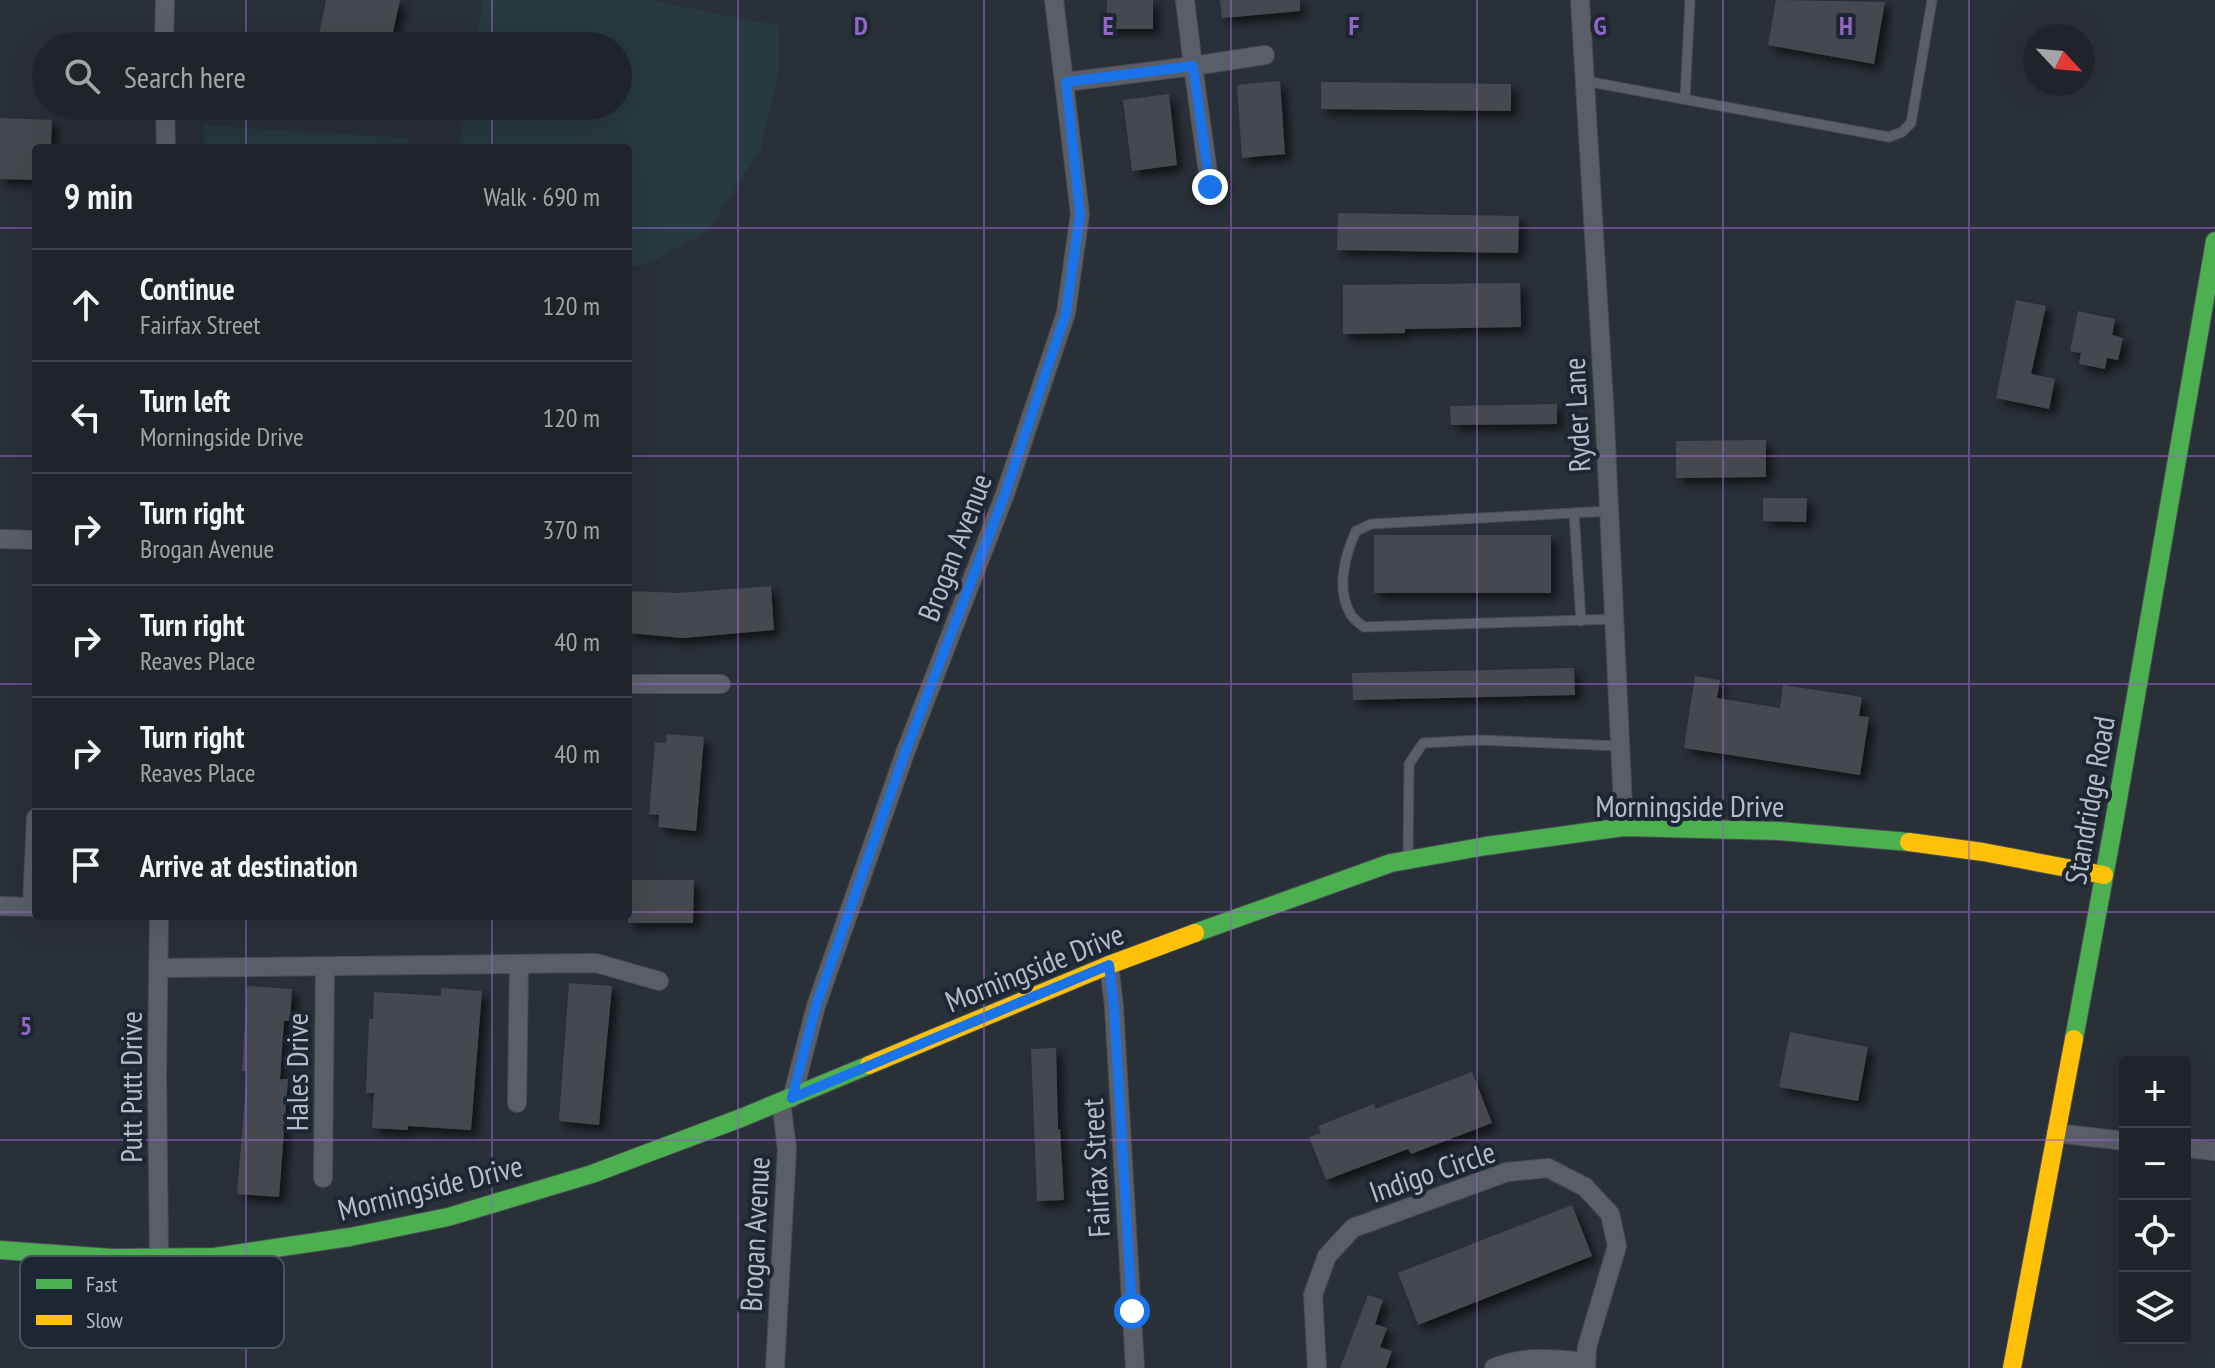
<!DOCTYPE html>
<html lang="en">
<head>
<meta charset="utf-8">
<style>
	:root { --surface:#20242a; --page:#2d3036; --text:#f1f3f6; --muted:#a2a4a8; --line:#3d4147 }
	body { margin:0; font-family:"PT Sans Narrow",sans-serif; background:var(--page); color:var(--text) }
	.controls { position:absolute; right:24px; bottom:24px; display:grid; overflow:hidden; border-radius:8px; box-shadow:0 8px 32px #0002 }
	.controls button { width:72px; height:72px; display:grid; place-items:center; padding:0; border:0; border-bottom:2px solid var(--line); background:var(--surface); color:var(--text); font:40px sans-serif }
	.compass { position:absolute; left:2023px; top:24px; width:72px; height:72px; border-radius:50%; background:var(--surface); box-shadow:0 8px 32px #0002; rotate:116deg }
	.stop { position:absolute; width:24px; height:24px; margin:-18px; border:6px solid #1a73e8; border-radius:50%; background:#fff }
	.stop.end { background:#1a73e8; border-color:#fff; box-shadow:0 2px 8px #0008 }
	.list { margin:0; padding:0; list-style:none }
	h2 { display:flex; justify-content:space-between; align-items:center; height:104px; margin:0; padding:0 32px; font-size:34px }
	h2 small { font-size:26px; font-weight:400; color:var(--muted) }
	.list li { display:grid; grid-template-columns:52px 1fr auto; gap:24px; align-items:center; box-sizing:border-box; height:112px; padding:0 32px; border-top:2px solid var(--line) }
	.list b { display:block; font-size:30px; white-space:nowrap }
	.list p { margin:0; font-size:26px; white-space:nowrap; color:var(--muted) }
	.list em { font-size:26px; font-style:normal; color:var(--muted) }
	.icon { flex:none; width:44px; height:44px; fill:none; stroke:currentColor; stroke-width:2; stroke-linecap:round; stroke-linejoin:round }
	.map { position:relative; flex:none; width:2215px; height:1368px; overflow:hidden }
	.search { position:absolute; background:var(--surface); box-shadow:0 8px 32px #0002; left:32px; top:32px; width:600px; height:88px; display:flex; align-items:center; gap:20px; box-sizing:border-box; padding:0 28px; border-radius:44px; color:var(--muted); font-size:30px }
	.panel { position:absolute; background:var(--surface); box-shadow:0 8px 32px #0002; left:32px; top:144px; width:600px; height:776px; border-radius:8px }
	.map>svg:first-child { display:block }
	.green { fill:#273a3e }
	.building { fill:#444950; filter:url(#shadow) }
	.lines { fill:none; stroke-linecap:round; stroke-linejoin:round }
	.lane-casing { stroke:#484c53; stroke-width:11 }
	.street-casing { stroke:#484c53; stroke-width:20 }
	.fast-casing { stroke:#484c53; stroke-width:20 }
	.slow-casing { stroke:#484c53; stroke-width:20 }
	.lane { stroke:#5a5e66; stroke-width:9 }
	.street { stroke:#5a5e66; stroke-width:18 }
	.fast { stroke:#4caf50; stroke-width:18 }
	.slow { stroke:#ffc107; stroke-width:18 }
	.route { stroke:#1a73e8; stroke-width:10 }
	.grid { fill:none; stroke:#9266c3; stroke-width:2; stroke-opacity:0.55 }
	.labels { text-anchor:middle; dominant-baseline:central; stroke-width:8; stroke-linejoin:round; paint-order:stroke }
	.street-label { font-size:30px; fill:#b4bcc9; stroke:#1d2633 }
	.key { fill:#1d2633; stroke:#4a5360; stroke-width:2 }
	.key-label { font-size:22px; fill:#b4bcc9 }
	.grid-label { font-size:26px; text-anchor:middle; font-weight:bold; fill:#9266c3; stroke:#1d2633; stroke-width:8; stroke-linejoin:round; paint-order:stroke }
</style>
</head>
<body>
<div class="map">
<svg width="2215" height="1368" viewBox="0 0 2215 1368">
	<defs>
		<filter id="shadow"><feDropShadow dx="6" dy="6" stdDeviation="4" flood-color="#0009"/></filter>
	</defs>
	<rect width="100%" height="100%" fill="#2a3038"/>
	<g class="green">
		<polygon points="483,0 649,0 779,26 779,71 761,149 707,232 648,264 628,268 628,148 459,148 466,106 618,106 618,46 475,46"/>
		<polygon points="204,125 409,138 408,148 204,148"/>
	</g>
	<g class="building">
		<polygon points="326,0 400,0 390,46 317,46"/>
		<rect x="1107" y="0" width="46" height="29"/>
		<polygon points="1220,0 1300,0 1300,11 1222,18"/>
		<polygon points="1776,0 1885,2 1874,64 1768,45"/>
		<polygon points="1280,81 1285,154 1242,158 1237,85"/>
		<polygon points="1321,82 1511,84 1511,111 1321,109"/>
		<polygon points="1169,94 1177,165 1132,171 1123,100"/>
		<polygon points="0,118 52,120 51,148 36,148 36,180 0,179"/>
		<polygon points="1338,213 1519,216 1518,253 1337,250"/>
		<polygon points="1520,283 1521,327 1405,329 1405,333 1343,334 1343,285"/>
		<polygon points="2016,300 2046,306 2031,374 2055,379 2049,409 1996,398"/>
		<polygon points="2078,311 2115,319 2112,335 2123,338 2118,360 2107,358 2105,369 2079,364 2081,353 2070,351"/>
		<polygon points="1557,404 1557,424 1451,425 1450,406"/>
		<polygon points="1766,440 1766,477 1676,478 1676,441"/>
		<polygon points="1763,498 1807,498 1806,522 1763,521"/>
		<rect x="1374" y="535" width="177" height="58"/>
		<polygon points="771,586 774,630 683,638 628,633 628,591 679,593"/>
		<polygon points="1574,668 1575,695 1353,700 1352,673"/>
		<polygon points="1695,676 1720,680 1717,698 1780,708 1783,685 1862,697 1859,716 1869,717 1860,775 1684,748"/>
		<polygon points="667,734 704,737 696,831 658,827 659,815 649,814 655,742 666,743"/>
		<polygon points="628,880 694,880 693,923 628,923"/>
		<polygon points="569,983 612,986 599,1125 559,1121"/>
		<polygon points="247,986 292,989 290,1021 284,1021 280,1079 288,1079 279,1197 237,1194 247,1071 242,1071"/>
		<polygon points="441,988 482,991 471,1130 408,1126 408,1130 372,1128 374,1093 366,1093 369,1019 373,1019 374,992 441,996"/>
		<polygon points="1790,1032 1868,1047 1858,1101 1779,1087"/>
		<polygon points="1056,1048 1058,1129 1060,1129 1064,1200 1037,1201 1031,1049"/>
		<polygon points="1472,1072 1492,1123 1411,1154 1408,1149 1326,1180 1309,1137 1321,1133 1318,1126 1374,1104 1375,1109"/>
		<polygon points="1572,1205 1592,1256 1418,1325 1398,1273"/>
		<polygon points="1368,1295 1383,1300 1375,1324 1387,1328 1380,1347 1392,1351 1386,1368 1340,1368"/>
	</g>
	<g class="lines">
		<g class="lane-casing">
			<g id="lane">
				<polyline points="1585,81 1889,137 1902,132 1911,123 1932,0"/>
				<polyline points="1685,99 1690,0"/>
				<path d="M1610 511 1371 524 1356 531C1345 555 1336 588 1350 613 1352 618 1359 623 1364 627L1615 619"/>
				<polyline points="1574,513 1581,621"/>
				<polyline points="1408,858 1409,764 1423,743 1480,740 1620,746"/>
			</g>
		</g>
		<g class="street-casing">
			<g id="street">
				<polyline points="1185,0 1193,66 1265,55"/>
				<polyline points="1580,0 1604,402 1624,827"/>
				<polyline points="164,46 165,0"/>
				<polyline points="1066,82 1193,66 1210,187"/>
				<polyline points="165,106 166,148"/>
				<polyline points="0,539 36,540"/>
				<polyline points="628,684 721,684"/>
				<polyline points="0,906 32,907 36,818"/>
				<polyline points="159,916 157,1073 159,1257"/>
				<polyline points="1109,965 1114,1007 1135,1368"/>
				<polyline points="158,968 596,963 659,981"/>
				<polyline points="792,1098 816,1006 905,753 1005,494 1066,313 1080,214 1054,0"/>
				<polyline points="517,1103 519,964"/>
				<polyline points="2056,1133 2125,1141"/>
				<polyline points="2185,1148 2215,1151"/>
				<polyline points="323,1178 325,967"/>
				<polyline points="775,1368 787,1149 781,1102"/>
				<polyline points="1317,1368 1313,1295 1327,1256 1353,1228 1507,1172 1548,1168 1585,1187 1610,1214 1617,1246 1587,1347 1586,1368"/>
				<path d="M1494 1368C1524 1355 1554 1359 1586 1362"/>
			</g>
		</g>
		<g class="fast-casing">
			<g id="fast">
				<polyline points="1195,933 1391,863 1486,846 1624,827 1779,831 1909,842"/>
				<polyline points="2074,1039 2113,828 2215,241"/>
				<polyline points="0,1250 112,1258 215,1257 350,1237 448,1217 592,1174 741,1118 869,1065"/>
			</g>
		</g>
		<g class="slow-casing">
			<g id="slow">
				<polyline points="1909,842 1983,852 2104,875"/>
				<polyline points="869,1065 1109,965 1195,933"/>
				<polyline points="2012,1368 2074,1039"/>
			</g>
		</g>
		<use href="#lane" class="lane"/>
		<use href="#street" class="street"/>
		<use href="#fast" class="fast"/>
		<use href="#slow" class="slow"/>
	</g>
	<g class="lines">
		<polyline class="route" points="1132,1311 1114,1007 1109,965 792,1098 816,1006 905,753 1005,494 1066,313 1080,214 1066,82 1193,66 1210,187"/>
	</g>
	<path class="grid" d="M246 0V46M492 0V46M738 0V1368M984 0V1368M1231 0V1368M1477 0V1368M1723 0V1368M1969 0V1368M246 106V148M492 106V148M0 228H36M628 228H2215M0 456H36M628 456H2215M0 684H36M628 684H2215M0 912H36M628 912H2215M246 916V1368M492 916V1368M0 1140H2125M2185 1140H2215"/>
	<g class="labels">
		<g class="street-label">
			<text transform="translate(1576 415) rotate(-93)">Ryder Lane</text>
			<text transform="translate(954 547) rotate(-69)">Brogan Avenue</text>
			<text transform="translate(2089 800) rotate(-80)">Standridge Road</text>
			<text x="1690" y="805">Morningside Drive</text>
			<text transform="translate(1034 967) rotate(-22)">Morningside Drive</text>
			<text transform="translate(296 1072) rotate(-90)">Hales Drive</text>
			<text transform="translate(130 1087) rotate(-90)">Putt Putt Drive</text>
			<text transform="translate(1095 1168) rotate(-93)">Fairfax Street</text>
			<text transform="translate(1432 1171) rotate(-19)">Indigo Circle</text>
			<text transform="translate(430 1187) rotate(-14)">Morningside Drive</text>
			<text transform="translate(754 1234) rotate(-87)">Brogan Avenue</text>
		</g>
	</g>
	<rect x="20" y="1256" width="264" height="92" rx="12" class="key"/>
	<rect x="36" y="1279" width="36" height="10" fill="#4caf50"/>
	<rect x="36" y="1315" width="36" height="10" fill="#ffc107"/>
	<g class="key-label">
		<text x="86" y="1292">Fast</text>
		<text x="86" y="1328">Slow</text>
	</g>
	<g class="grid-label">
		<text x="861" y="35">D</text>
		<text x="1108" y="35">E</text>
		<text x="1354" y="35">F</text>
		<text x="1600" y="35">G</text>
		<text x="1846" y="35">H</text>
		<text x="26" y="1035">5</text>
	</g>
</svg>
<div class="controls">
<button>+</button>
<button>−</button>
<button><svg class="icon" aria-label="locate" viewBox="0 0 24 24"><circle cx="12" cy="12" r="6"/><path d="M12 2v4M12 18v4M2 12h4M18 12h4"/></svg></button>
<button><svg class="icon" aria-label="layers" viewBox="0 0 24 24"><path d="M12 4l9 5-9 5-9-5zM3 14l9 5 9-5"/></svg></button>
</div>
<svg class="compass" viewBox="-18 -18 36 36"><path d="M0-13l5 13h-10z" fill="#e53935"/><path d="M0 13l5-13h-10z" fill="#a2a4a8"/></svg>
<div class="stop" style="left:1132px;top:1311px"></div>
<div class="stop end" style="left:1210px;top:187px"></div>
<div class="search"><svg class="icon" aria-label="search" viewBox="0 0 24 24"><circle cx="10" cy="10" r="6"/><path d="M15 15l6 6"/></svg>Search here</div>
<section class="panel">
<h2>9 min<small>Walk · 690 m</small></h2>
<ul class="list">
<li><svg class="icon" aria-label="ahead" viewBox="0 0 24 24"><path d="M12 20V5M6 11l6-6 6 6"/></svg><div><b>Continue</b><p>Fairfax Street</p></div><em>120 m</em></li>
<li><svg class="icon" aria-label="left" viewBox="0 0 24 24"><path d="M17 20v-9H6M10 6l-5 5 5 5"/></svg><div><b>Turn left</b><p>Morningside Drive</p></div><em>120 m</em></li>
<li><svg class="icon" aria-label="right" viewBox="0 0 24 24"><path d="M7 20v-9h11M14 6l5 5-5 5"/></svg><div><b>Turn right</b><p>Brogan Avenue</p></div><em>370 m</em></li>
<li><svg class="icon" aria-label="right" viewBox="0 0 24 24"><path d="M7 20v-9h11M14 6l5 5-5 5"/></svg><div><b>Turn right</b><p>Reaves Place</p></div><em>40 m</em></li>
<li><svg class="icon" aria-label="right" viewBox="0 0 24 24"><path d="M7 20v-9h11M14 6l5 5-5 5"/></svg><div><b>Turn right</b><p>Reaves Place</p></div><em>40 m</em></li>
<li><svg class="icon" aria-label="arrive" viewBox="0 0 24 24"><path d="M6 21V4h12l-3 4 3 4H6"/></svg><div><b>Arrive at destination</b></div></li>
</ul>
</section>
</div>
</body>
</html>
